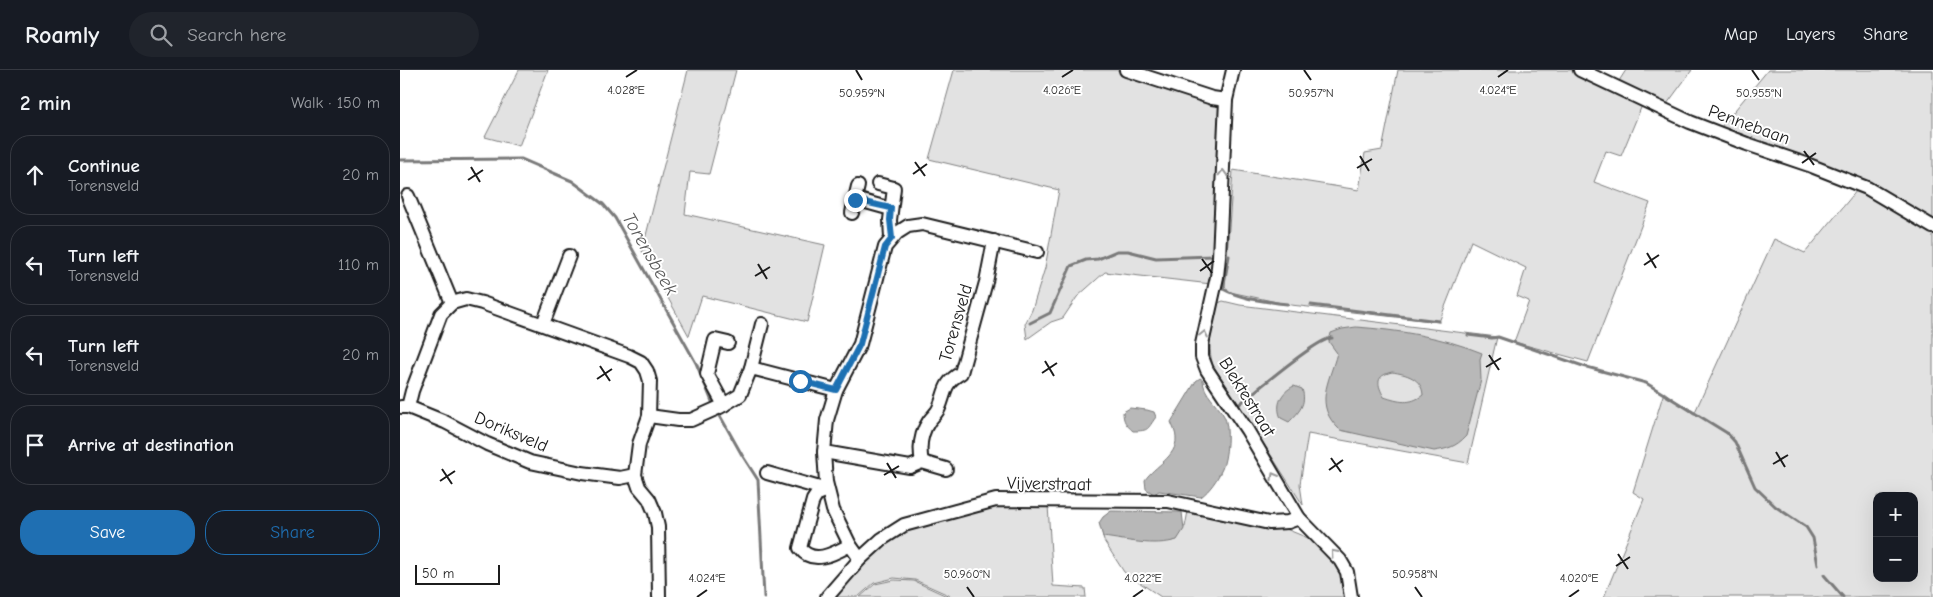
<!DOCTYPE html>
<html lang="en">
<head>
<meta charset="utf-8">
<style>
	:root { --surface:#171b24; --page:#20242c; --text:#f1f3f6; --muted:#9ea1a6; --line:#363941; --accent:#1f6fb2 }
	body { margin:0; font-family:"Comic Neue",sans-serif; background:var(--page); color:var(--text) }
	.controls { position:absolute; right:15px; bottom:15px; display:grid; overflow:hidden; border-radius:10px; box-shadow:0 5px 20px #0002 }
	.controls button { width:45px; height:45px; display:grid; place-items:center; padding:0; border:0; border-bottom:1px solid var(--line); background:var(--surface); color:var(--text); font:25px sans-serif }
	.scale { position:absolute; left:15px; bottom:12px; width:85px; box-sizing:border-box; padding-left:5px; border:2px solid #1c1c1c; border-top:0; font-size:14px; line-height:18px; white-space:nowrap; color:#1c1c1c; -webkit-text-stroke:4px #fff; paint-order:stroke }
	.stop { position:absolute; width:15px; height:15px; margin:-11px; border:4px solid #1f6fb2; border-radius:50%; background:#fff }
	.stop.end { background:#1f6fb2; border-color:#fff; box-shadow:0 1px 5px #0008 }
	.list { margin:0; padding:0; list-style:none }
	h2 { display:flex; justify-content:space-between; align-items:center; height:65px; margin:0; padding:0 20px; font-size:21px }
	h2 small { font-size:16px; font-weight:400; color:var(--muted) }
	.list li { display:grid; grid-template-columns:32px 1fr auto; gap:15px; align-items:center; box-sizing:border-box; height:80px; margin:0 10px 10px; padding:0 10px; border:1px solid var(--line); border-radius:20px }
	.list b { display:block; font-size:19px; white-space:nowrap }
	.list p { margin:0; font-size:16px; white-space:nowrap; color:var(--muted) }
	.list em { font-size:16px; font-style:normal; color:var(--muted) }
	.actions { display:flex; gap:10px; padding:15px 20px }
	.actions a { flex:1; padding:11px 0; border:1px solid var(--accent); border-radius:20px; text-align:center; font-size:18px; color:var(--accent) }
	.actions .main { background:var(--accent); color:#fff }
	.icon { flex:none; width:28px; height:28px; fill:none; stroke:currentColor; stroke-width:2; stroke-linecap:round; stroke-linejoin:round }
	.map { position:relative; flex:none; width:1533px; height:527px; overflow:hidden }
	header { display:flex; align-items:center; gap:30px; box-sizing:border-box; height:70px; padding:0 25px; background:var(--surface); border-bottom:1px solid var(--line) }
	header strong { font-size:24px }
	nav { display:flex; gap:28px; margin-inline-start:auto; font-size:18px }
	.search { width:350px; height:45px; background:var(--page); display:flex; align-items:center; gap:12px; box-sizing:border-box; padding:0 18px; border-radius:28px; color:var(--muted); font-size:19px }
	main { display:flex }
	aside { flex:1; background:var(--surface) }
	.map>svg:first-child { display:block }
	.green { fill:#e2e2e2; stroke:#7f7f7f; fill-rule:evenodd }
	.water { fill:#b8b8b8; stroke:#7a7a7a; fill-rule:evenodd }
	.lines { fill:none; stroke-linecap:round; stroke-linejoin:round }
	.stream { stroke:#7a7a7a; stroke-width:3 }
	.minor-casing { stroke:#1c1c1c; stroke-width:16 }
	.minor { stroke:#fff; stroke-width:12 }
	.oneway { stroke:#999 }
	.route { stroke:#1f6fb2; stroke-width:6 }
	.ticks { fill:none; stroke:#1c1c1c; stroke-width:2 }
	.labels { text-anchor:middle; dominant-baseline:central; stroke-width:4; stroke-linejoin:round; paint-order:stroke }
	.street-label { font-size:18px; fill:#1c1c1c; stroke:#fff }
	.water-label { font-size:19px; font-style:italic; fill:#5a5a5a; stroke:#fff }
	.ticks-label { font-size:12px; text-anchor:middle; fill:#1c1c1c; stroke:#fff; stroke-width:4; stroke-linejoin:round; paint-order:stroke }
</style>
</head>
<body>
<header>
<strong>Roamly</strong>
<div class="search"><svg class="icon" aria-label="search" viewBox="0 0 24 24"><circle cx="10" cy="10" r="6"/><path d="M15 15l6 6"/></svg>Search here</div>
<nav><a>Map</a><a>Layers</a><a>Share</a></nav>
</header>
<main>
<aside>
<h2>2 min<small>Walk · 150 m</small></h2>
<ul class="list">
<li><svg class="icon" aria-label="ahead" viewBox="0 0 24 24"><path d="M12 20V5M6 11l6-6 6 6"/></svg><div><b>Continue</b><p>Torensveld</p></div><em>20 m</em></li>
<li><svg class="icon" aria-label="left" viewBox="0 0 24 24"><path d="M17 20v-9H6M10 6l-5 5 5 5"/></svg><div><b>Turn left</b><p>Torensveld</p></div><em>110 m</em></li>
<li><svg class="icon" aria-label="left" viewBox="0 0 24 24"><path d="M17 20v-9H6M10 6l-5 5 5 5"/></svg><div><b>Turn left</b><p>Torensveld</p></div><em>20 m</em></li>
<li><svg class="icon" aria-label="arrive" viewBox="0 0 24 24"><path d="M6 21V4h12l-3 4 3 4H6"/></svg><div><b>Arrive at destination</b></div></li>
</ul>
<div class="actions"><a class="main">Save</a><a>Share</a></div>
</aside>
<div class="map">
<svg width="1533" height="527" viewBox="0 0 1533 527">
	<rect width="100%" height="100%" fill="#fff"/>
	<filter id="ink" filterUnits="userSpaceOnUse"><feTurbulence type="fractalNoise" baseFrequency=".02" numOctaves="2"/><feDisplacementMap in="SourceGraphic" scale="10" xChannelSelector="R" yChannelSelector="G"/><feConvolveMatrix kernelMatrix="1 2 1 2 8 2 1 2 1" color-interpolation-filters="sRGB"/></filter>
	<g filter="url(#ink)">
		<g class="green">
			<polygon points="119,0 148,0 119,76 85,67"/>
			<polygon points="288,0 336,0 309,104 290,102 285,144 425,175 407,252 302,226 289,266 242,181"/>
			<polygon points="554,0 719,0 815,32 821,36 811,214 705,202 677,227 663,248 651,252 627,269 625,254 632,240 645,198 659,120 529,89"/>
			<polygon points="998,0 1171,0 1243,33 1221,86 1206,81 1194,112 1250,133 1188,292 1114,272 1129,231 1117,226 1126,198 1071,171 1039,252 891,235 830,222 825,216 833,100 959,120 965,83 982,80"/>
			<polygon points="1226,0 1292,0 1267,34 1219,11"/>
			<polygon points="1368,0 1533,0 1533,152 1446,102 1321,57"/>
			<path d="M1457 120 1533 163V527H1204L1244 429 1233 422 1264 322 1294 344 1374 169 1405 183ZM1477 426H1514V508H1477Z"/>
			<path d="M823 231 840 235 1097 267 1068 393 908 364 900 414 903 435 813 295C806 274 813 253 818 233Z"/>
			<polygon points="648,435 653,516 685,518 686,527 553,527 515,510 494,508 474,513 458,527 435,527 469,487 491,470 515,456 591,436"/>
			<polygon points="788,441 886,459 908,468 927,482 937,494 948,527 761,527 724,502 704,471 701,458 708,443 785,457"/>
			<polygon points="494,510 514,511 549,527 460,527 475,514"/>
		</g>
		<g class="water">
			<path d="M956 257C998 260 1043 267 1082 283L1080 289 1081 310 1066 366C1056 377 1047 379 1034 381L940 360C913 335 929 313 937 283L929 272 931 263 942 259ZM992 302C1006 304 1022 308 1023 325 1010 335 999 332 984 327 977 314 975 306 992 302Z"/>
			<path d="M800 308 803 310C803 324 818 334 824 346 830 356 827 389 822 399 817 410 810 420 801 427L759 421 754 424 746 419 745 410C754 396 777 387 776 368 776 363 773 357 771 352L796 311Z"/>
			<path d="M894 316 902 319C907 334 899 342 889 352L881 348C875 335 881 322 894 316Z"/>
			<path d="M730 338 747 340 754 342 756 347C747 359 750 361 733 361 726 355 723 351 723 342Z"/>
			<path d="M711 441 782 442 784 459 777 470C753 477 727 470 703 467L699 453 703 447Z"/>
		</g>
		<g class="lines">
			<g class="stream">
				<polyline points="0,90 121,89 172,111 203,134 215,148 296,293 313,334"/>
				<path d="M829 186 823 219C843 230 865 231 887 234"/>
				<polyline points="911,235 1039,251"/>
				<polyline points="630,253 650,243 671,196 686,190 698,189 717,181 728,181 756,188 813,186"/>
				<polyline points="1068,265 1092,268 1098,267 1183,296 1246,313 1327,363 1335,372 1355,417 1376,437 1406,457 1413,468 1418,495"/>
				<path d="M836 337C852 324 917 268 932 268"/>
				<polyline points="319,344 342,385 358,410 364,527"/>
				<polyline points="1424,505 1443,527"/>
			</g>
			<g class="minor-casing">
				<g id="minor">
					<polyline points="726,0 812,28 826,30"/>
					<polyline points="833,0 826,30 819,187 817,207 802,274 802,287 807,300 847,360 899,448 940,490 947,502 951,527"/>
					<polyline points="1180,0 1290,52 1347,74 1409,95 1467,118 1533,157"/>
					<polyline points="478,114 494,118 490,150 491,168"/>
					<polyline points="8,126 52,233"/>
					<polyline points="455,129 458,116"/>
					<polyline points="452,143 455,129 491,139"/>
					<polyline points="143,254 169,186"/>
					<polyline points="351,298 362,254"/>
					<polyline points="324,335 307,304 315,270 328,273"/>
					<polyline points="1,337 8,337 45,352 87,374 130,392 182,403 220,408 235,405"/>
					<polyline points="8,337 12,321 41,244 52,233 66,229 82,233 229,286 241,292 247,301 250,311 249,346 239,374 235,405 239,417 249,429 255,443 258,457 259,527"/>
					<polyline points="249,346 278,350 291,350 320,337 340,325 351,298 436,320"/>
					<polyline points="424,382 510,397 522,392 546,399"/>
					<path d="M522 392C519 378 521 363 529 351 532 347 537 343 539 338 546 322 543 313 561 303L586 212 594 171"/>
					<polyline points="367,403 427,420"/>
					<path d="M427 420 417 424 413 430 400 478C413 496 435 483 450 475"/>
					<polyline points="460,489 450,475 433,440 426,412 424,382 427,350 436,320 460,274 485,177 497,163 508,156 522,154 637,182"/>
					<polyline points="427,527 460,489 482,469 504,455 596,430 768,431 869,453 888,452 899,448"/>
				</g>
			</g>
			<use href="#minor" class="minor"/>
		</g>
		<defs><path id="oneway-chevron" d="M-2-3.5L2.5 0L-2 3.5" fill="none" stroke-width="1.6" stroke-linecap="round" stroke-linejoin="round" transform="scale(1.25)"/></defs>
		<g class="oneway">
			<use href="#oneway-chevron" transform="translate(823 103) rotate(-88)"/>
			<use href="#oneway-chevron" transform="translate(804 264) rotate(-77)"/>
			<use href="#oneway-chevron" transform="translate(874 406) rotate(-120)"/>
			<use href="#oneway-chevron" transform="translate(934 483) rotate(-132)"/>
		</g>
	</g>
	<g class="lines" filter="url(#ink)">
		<polyline class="route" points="400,311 436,320 460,274 485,177 492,168 490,150 491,138 455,130"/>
	</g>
	<path class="ticks" d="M456 0 462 10M904 0 911 10M1352 0 1359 10M226 7 237 0M662 7 673 0M1098 7 1108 0M1404 81 1414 95M960 86 969 101M515 92 525 106M1402 93 1416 83M71 97 80 112M957 98 972 89M513 104 527 94M68 110 83 100M1247 183 1256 198M802 189 812 203M358 194 367 209M1244 195 1259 185M800 201 814 191M355 206 370 197M1089 285 1099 300M645 291 654 306M200 296 210 311M1086 297 1101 288M642 303 657 293M197 309 212 299M1376 382 1385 397M931 388 941 402M487 393 496 408M1373 394 1388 385M42 399 52 414M929 400 943 390M484 405 499 396M40 411 55 401M1218 484 1228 499M1216 496 1230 487M567 517 574 527M1015 517 1022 527M297 527 307 520M733 527 743 520M1169 527 1179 520"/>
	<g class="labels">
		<g class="street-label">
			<text transform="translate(1349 55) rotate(20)">Pennebaan</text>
			<text transform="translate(556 253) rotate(-74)">Torensveld</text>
			<text transform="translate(847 327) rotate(58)">Blektestraat</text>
			<text transform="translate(111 362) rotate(23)">Doriksveld</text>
			<text transform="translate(649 414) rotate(1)">Vijverstraat</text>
		</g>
		<g class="water-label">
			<text transform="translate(250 184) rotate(60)">Torensbeek</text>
		</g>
	</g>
	<g class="ticks-label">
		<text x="226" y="24">4.028°E</text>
		<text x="662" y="24">4.026°E</text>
		<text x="1098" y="24">4.024°E</text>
		<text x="1359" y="27">50.955°N</text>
		<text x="462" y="27">50.959°N</text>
		<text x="911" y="27">50.957°N</text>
		<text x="567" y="508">50.960°N</text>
		<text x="1015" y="508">50.958°N</text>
		<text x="307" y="512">4.024°E</text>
		<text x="743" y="512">4.022°E</text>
		<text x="1179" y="512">4.020°E</text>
	</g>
</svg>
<div class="controls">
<button>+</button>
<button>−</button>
</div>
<div class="scale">50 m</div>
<div class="stop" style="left:400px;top:311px"></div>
<div class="stop end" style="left:455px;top:130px"></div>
</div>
</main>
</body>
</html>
